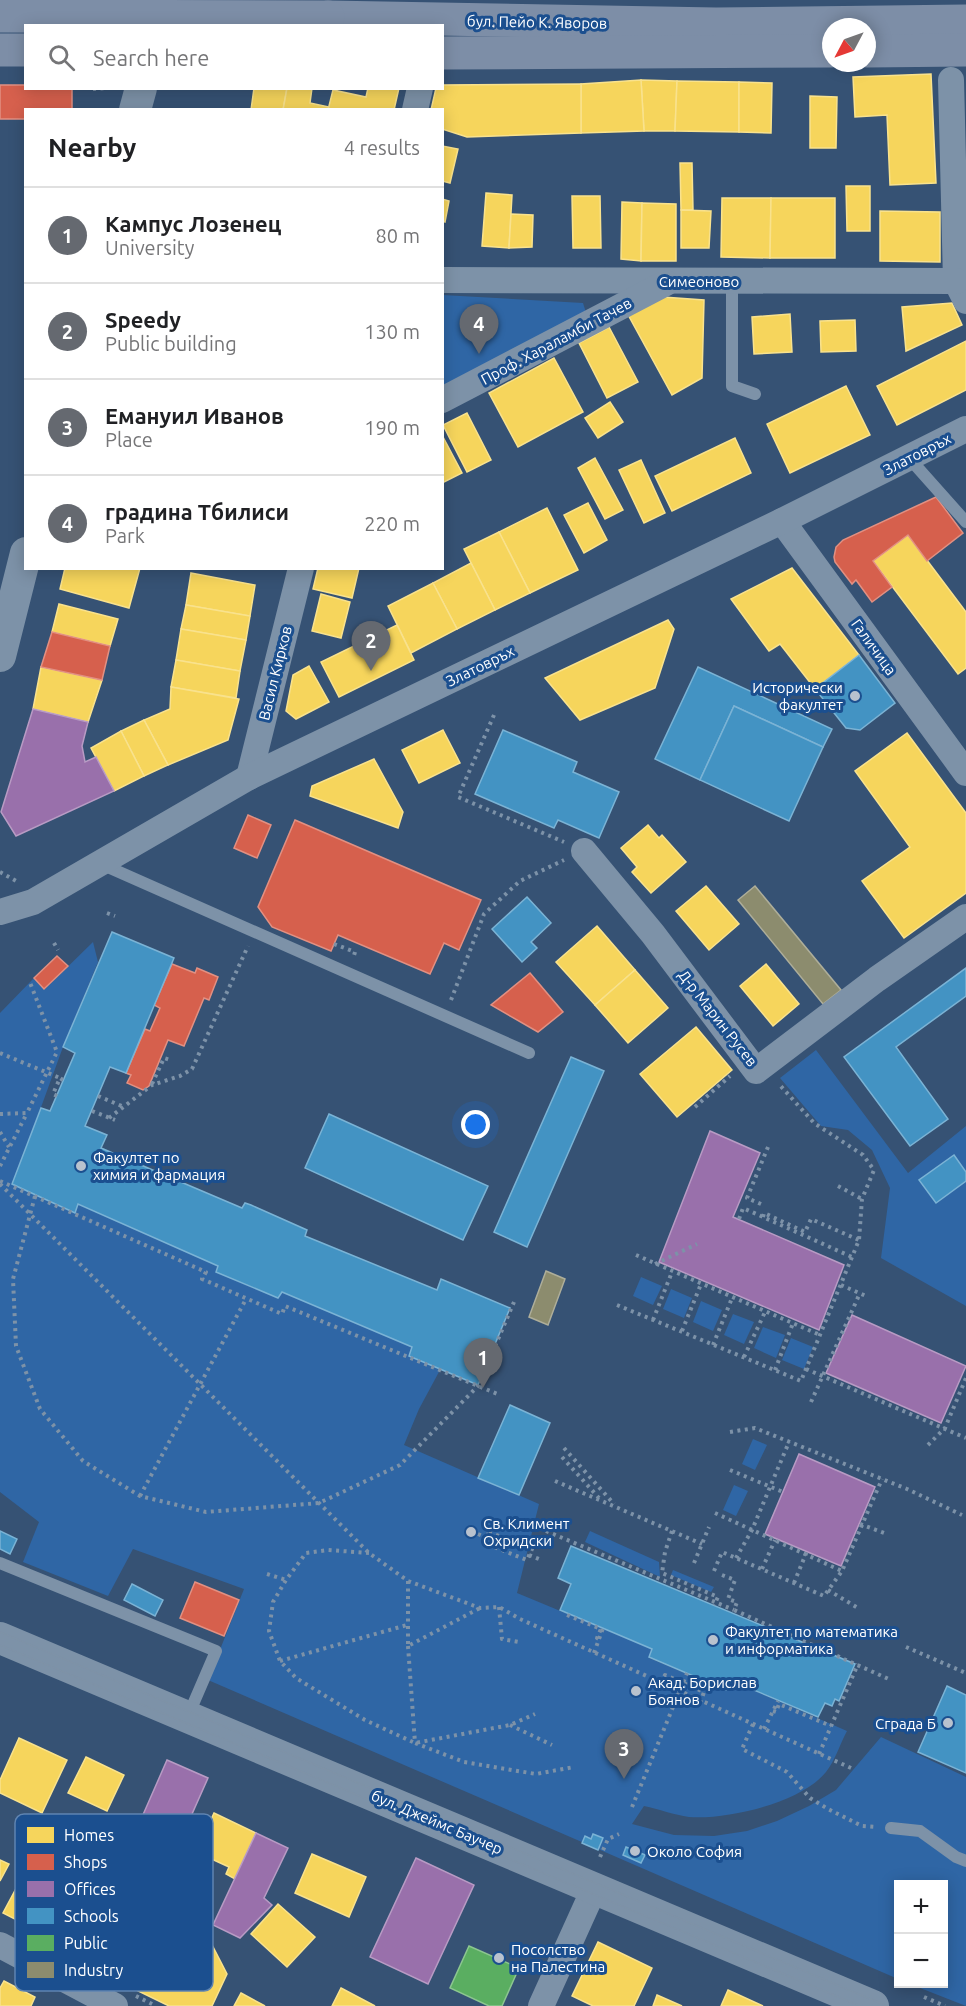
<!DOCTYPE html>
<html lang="en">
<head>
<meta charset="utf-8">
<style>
	:root { --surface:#fff; --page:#f2f2f2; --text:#202124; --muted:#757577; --line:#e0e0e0; --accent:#656970 }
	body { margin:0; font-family:Ubuntu,sans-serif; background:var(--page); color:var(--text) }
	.controls { position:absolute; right:18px; bottom:18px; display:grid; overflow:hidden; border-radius:0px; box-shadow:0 3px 15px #0003 }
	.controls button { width:54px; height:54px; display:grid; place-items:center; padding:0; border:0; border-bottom:2px solid var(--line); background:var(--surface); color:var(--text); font:30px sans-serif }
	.compass { position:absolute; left:822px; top:18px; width:54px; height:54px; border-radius:50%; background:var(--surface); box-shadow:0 3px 15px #0003; rotate:229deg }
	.you { position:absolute; left:476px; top:1125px; width:21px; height:21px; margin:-15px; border:4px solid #fff; border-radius:50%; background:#1a73e8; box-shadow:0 0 0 9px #1a73e833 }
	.badge { display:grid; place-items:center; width:39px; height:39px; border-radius:50%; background:var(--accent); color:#fff; font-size:20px; font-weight:700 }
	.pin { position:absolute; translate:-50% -50px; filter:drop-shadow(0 2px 3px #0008) }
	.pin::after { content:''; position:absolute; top:32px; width:21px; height:18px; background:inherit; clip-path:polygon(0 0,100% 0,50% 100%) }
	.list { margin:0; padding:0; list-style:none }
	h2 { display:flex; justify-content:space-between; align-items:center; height:78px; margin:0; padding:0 24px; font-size:26px }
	h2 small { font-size:20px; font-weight:400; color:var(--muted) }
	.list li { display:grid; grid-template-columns:39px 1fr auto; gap:18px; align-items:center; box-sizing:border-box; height:96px; padding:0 24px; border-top:2px solid var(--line) }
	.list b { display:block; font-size:22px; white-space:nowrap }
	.list p { margin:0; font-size:20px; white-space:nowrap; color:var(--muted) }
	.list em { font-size:20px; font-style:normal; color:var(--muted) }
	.icon { flex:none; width:33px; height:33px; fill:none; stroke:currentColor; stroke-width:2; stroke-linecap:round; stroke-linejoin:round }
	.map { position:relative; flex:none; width:966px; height:2006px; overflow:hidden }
	.search { position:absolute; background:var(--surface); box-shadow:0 3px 15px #0003; left:24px; top:24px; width:420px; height:66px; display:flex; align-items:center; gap:15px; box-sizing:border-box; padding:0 21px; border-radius:0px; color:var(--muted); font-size:22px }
	.panel { position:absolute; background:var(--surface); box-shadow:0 3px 15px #0003; left:24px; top:108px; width:420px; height:462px; border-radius:0px }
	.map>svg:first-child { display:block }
	.green { fill:#2f66a5 }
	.homes { fill:#f6d55c; stroke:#f9e28d; stroke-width:1.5 }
	.shops { fill:#d6604d; stroke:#e29082; stroke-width:1.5 }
	.offices { fill:#9970ab; stroke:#b89bc4; stroke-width:1.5 }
	.schools { fill:#4393c3; stroke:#7bb3d5; stroke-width:1.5 }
	.public { fill:#5aae61; stroke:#8cc690; stroke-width:1.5 }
	.industry { fill:#8c8c6e; stroke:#aeae9a; stroke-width:1.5 }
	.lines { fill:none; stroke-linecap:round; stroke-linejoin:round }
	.path { stroke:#7d92a8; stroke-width:4; stroke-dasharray:3 4.5; stroke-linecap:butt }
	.service { stroke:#7d92a8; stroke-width:12 }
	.minor { stroke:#7d92a8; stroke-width:26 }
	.tertiary { stroke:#7d92a8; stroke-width:32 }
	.primary { stroke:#7d8ea7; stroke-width:33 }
	.tram { stroke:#7e92a7; stroke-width:1.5 }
	.primary-bridge { stroke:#7d8ea7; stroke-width:33 }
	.poi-dot { fill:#b9c2ce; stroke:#1b4f8f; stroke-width:2 }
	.labels { text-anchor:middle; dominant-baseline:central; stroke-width:6; stroke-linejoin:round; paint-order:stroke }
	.street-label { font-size:15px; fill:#fff; stroke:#1b4f8f }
	.poi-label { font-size:15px; fill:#fff; stroke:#1b4f8f; text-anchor:start }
	.key { fill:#1b4f8f; stroke:#5f84b1; stroke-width:1.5 }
	.key-label { font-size:16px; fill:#fff }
</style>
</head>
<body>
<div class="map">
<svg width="966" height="2006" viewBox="0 0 966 2006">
	<rect width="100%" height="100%" fill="#365274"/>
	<g class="green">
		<polygon points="442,295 583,303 587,316 443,392"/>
		<path d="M93 942 98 962 63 1047 13 1184 74 1213 78 1204 218 1266 216 1272 278 1298 282 1292 412 1347 409 1356 440 1370 419 1409 404 1445 539 1504 517 1593 652 1649 649 1658 725 1690 730 1680 847 1731C840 1744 835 1761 826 1772 801 1803 727 1820 689 1817 674 1815 659 1809 644 1806L632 1824 674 1835 714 1836 747 1831 777 1821 809 1806 836 1790 881 1737 966 1777V2006L910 1984H944V1884H898V1979L208 1680 244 1589 133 1549 108 1596 23 1562 39 1522 0 1492V1013L34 978 45 989Z"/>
		<polygon points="816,1050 908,1173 966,1126 966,1306 881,1258 890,1188 872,1150 848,1130 821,1126 780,1078"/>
		<polygon points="641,1277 662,1286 653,1305 633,1296"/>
		<polygon points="671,1289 692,1298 684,1318 663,1309"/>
		<polygon points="701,1301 722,1310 713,1331 693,1322"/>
		<polygon points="733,1314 754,1322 744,1344 724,1335"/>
		<polygon points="763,1327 785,1335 776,1358 754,1348"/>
		<polygon points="791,1338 813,1347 804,1369 782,1360"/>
		<polygon points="753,1439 767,1445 755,1470 742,1464"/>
		<polygon points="734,1485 748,1491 736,1516 723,1510"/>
		<polygon points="590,1531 659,1562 660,1577 585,1542"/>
		<polygon points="673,1570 714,1587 711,1592 671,1575"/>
	</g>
	<g class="homes">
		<polygon points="931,74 936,183 890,185 887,115 855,117 853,77"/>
		<polygon points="641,80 677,81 675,131 644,131"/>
		<polygon points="641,80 644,131 581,133 581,84"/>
		<polygon points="677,81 739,82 739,132 675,131"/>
		<polygon points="739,82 772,83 771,133 739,132"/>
		<polygon points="581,84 581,133 467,137 442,129 442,110 431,110 436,88 442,88 442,85"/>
		<polygon points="254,88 287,88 283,110 251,110"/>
		<polygon points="287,88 312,88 310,103 329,107 328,110 283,110"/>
		<polygon points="368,88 399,88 394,110 328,110 333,90 366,97"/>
		<polygon points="810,96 837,97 836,148 810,148"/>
		<polygon points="442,146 458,149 450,183 442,181"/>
		<polygon points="680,163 692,163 693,210 681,210"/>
		<polygon points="846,186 870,186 870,231 847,231"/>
		<polygon points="486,193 512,195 509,248 482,246"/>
		<polygon points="572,196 600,196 601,248 573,248"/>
		<polygon points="722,198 771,198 770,258 721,257"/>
		<polygon points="771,198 835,198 835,258 770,258"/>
		<polygon points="442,199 449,201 445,222 442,221"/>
		<polygon points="622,202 642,203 641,261 621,259"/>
		<polygon points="642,203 676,204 676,261 641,261"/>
		<polygon points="681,210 711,211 709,248 681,248"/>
		<polygon points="880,211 940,212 940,262 880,261"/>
		<polygon points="511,214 533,215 532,247 509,248"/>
		<polygon points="649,296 704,300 702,378 672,395 626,311"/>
		<polygon points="952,303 962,325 906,351 902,307"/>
		<polygon points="790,314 792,352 754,354 752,317"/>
		<polygon points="855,320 856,351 821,352 820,321"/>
		<polygon points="609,327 638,382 607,398 579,343"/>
		<polygon points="966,341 966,390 897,425 877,386"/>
		<polygon points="554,358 583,412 518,447 489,393"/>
		<polygon points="846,386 870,435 790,473 767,424"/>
		<polygon points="610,402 623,422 598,438 585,418"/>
		<polygon points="467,413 491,460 467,472 443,425"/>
		<polygon points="442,435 462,473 442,483"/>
		<polygon points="735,438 751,473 672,511 655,476"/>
		<polygon points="595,458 623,510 605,519 578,468"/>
		<polygon points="641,460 665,513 644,523 619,470"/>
		<polygon points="588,503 607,540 584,553 564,515"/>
		<polygon points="547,508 578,570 530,593 499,532"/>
		<polygon points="499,532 530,593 495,610 464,549"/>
		<polygon points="908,535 966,612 966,668 958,674 873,561"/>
		<polygon points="471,563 495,610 457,629 433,583"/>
		<polygon points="65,568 140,568 129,608 60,589"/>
		<polygon points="318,568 359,568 352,598 313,589"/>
		<polygon points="792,568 859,655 815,689 780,644 769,651 731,599"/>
		<polygon points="191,573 255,585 250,616 186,605"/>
		<polygon points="433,583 457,629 411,653 388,606"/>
		<polygon points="321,594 350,602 341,638 312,631"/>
		<polygon points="59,604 118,619 110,646 52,632"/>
		<polygon points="186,605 250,616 246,640 181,629"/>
		<polygon points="668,620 674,629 655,688 580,720 545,678"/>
		<polygon points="397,625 414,660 339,697 321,662"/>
		<polygon points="181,629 246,640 240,671 176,660"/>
		<polygon points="176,660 240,671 236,698 171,687"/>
		<polygon points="309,666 329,702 296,719 286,711 293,675"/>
		<polygon points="41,667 102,680 88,722 33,709"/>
		<polygon points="171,687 239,699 228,740 168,765 144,720 170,709"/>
		<polygon points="144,720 168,765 144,776 121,731"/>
		<polygon points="443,730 460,763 419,783 402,750"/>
		<polygon points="121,731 144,776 114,791 91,748"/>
		<polygon points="907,733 966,813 966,893 904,938 862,881 910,847 855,771"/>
		<polygon points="374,759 403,812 398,828 310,796 312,786"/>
		<polygon points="648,825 659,838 662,835 686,862 651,893 632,872 637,867 621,848"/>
		<polygon points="706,886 739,924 709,950 676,911"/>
		<polygon points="597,926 635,970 595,1005 556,962"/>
		<polygon points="766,964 799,1004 773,1026 740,986"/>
		<polygon points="635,970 668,1008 628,1043 595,1005"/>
		<polygon points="696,1027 732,1070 677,1117 640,1074"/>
		<polygon points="19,1738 67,1760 42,1813 0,1793 0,1780"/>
		<polygon points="86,1757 124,1775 107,1811 68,1793"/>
		<polygon points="214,1813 256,1833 235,1879 226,1874 229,1867 196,1852"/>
		<polygon points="312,1854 366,1877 349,1917 295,1893"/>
		<polygon points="0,1860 9,1864 0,1881"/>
		<polygon points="27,1868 67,1890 44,1934 3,1913"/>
		<polygon points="278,1904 315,1937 287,1967 251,1934"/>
		<polygon points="168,1919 209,1939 227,1974 212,2006 169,2006 134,1989"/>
		<polygon points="598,1942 652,1968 634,2006 593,2006 572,1996"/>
		<polygon points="4,1981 35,1997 31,2006 0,2006 0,1988"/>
		<polygon points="341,1988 375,2006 332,2006"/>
		<polygon points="728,1990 763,2006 721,2006"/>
		<polygon points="241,1993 265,2006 234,2006"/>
		<polygon points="657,1995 682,2006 653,2006"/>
	</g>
	<g class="shops">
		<polygon points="0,85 26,85 26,88 72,88 72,110 26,110 26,119 0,119"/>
		<polygon points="936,497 963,533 927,561 908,535 873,561 892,587 872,602 856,580 852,584 835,562 834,557 836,547 843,540"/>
		<polygon points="52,632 110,646 102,680 41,667"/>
		<polygon points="248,815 271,825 257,858 234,848"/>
		<polygon points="295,820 481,900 459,950 444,943 430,974 338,935 331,951 272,927 258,907"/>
		<polygon points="57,956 68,966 44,989 34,978"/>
		<polygon points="172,964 195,973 197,968 218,977 209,1000 204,998 184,1046 168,1040 149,1086 143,1090 127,1083 131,1075 126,1073 145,1029 150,1031 160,1008 154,1005"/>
		<polygon points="530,973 563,1012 538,1032 491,1005"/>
		<polygon points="195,1582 239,1600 224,1636 180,1618"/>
	</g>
	<g class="offices">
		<polygon points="33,709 88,722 82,746 85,762 96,757 114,791 16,836 1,812"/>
		<polygon points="710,1131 760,1153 733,1217 844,1265 819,1330 659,1262"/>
		<polygon points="852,1315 966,1366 941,1423 826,1373"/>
		<polygon points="799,1454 875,1487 841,1566 765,1534"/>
		<polygon points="167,1760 208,1778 176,1850 135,1833"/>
		<polygon points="256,1833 288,1848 264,1898 272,1905 240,1938 213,1925"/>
		<polygon points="416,1858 474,1885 428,1984 370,1957"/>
	</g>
	<g class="schools">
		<polygon points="859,655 895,703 860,730 846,728 815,689"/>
		<polygon points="698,667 832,729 823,747 734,706 700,780 655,759"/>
		<polygon points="734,706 823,747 789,821 700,780"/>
		<polygon points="503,730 577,762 573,772 619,792 599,838 558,820 554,828 475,794"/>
		<polygon points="527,897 551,923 531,942 537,948 522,962 492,929"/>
		<polygon points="112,932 174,958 126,1073 110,1067 85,1126 107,1135 101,1148 242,1208 245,1203 251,1205 307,1230 305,1236 437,1290 441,1279 510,1308 478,1385 409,1356 412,1347 282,1292 278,1298 216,1272 218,1266 78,1204 75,1213 12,1184 41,1108 50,1111 75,1053 63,1047"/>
		<polygon points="966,968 966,996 896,1047 948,1119 910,1146 844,1057"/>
		<polygon points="571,1057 604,1071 527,1247 494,1232"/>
		<polygon points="329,1114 488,1186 463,1240 305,1168"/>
		<polygon points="954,1155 966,1172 966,1181 936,1203 919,1180"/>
		<polygon points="510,1405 550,1423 519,1495 478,1478"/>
		<polygon points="0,1531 17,1539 10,1554 0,1549"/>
		<polygon points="571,1546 855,1664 839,1701 835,1699 832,1706 825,1703 818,1717 730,1680 726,1690 649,1657 652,1649 560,1610 571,1584 558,1578"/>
		<polygon points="132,1584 163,1600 155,1616 124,1600"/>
		<polygon points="947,1686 966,1695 966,1773 918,1752"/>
		<polygon points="593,1834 603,1838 598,1850 582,1843 585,1836 591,1839"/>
		<polygon points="626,1847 645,1855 641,1863 623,1855"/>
	</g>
	<polygon class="public" points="469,1946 519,1968 502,2006 489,2006 450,1988"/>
	<g class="industry">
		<polygon points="755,886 841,990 823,1004 738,900"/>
		<polygon points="546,1271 565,1279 548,1325 529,1317"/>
	</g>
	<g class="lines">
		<g class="path">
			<polyline points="93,89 107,88"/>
			<polyline points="494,715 458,797 564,842"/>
			<polyline points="0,872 18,882"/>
			<polyline points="107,913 115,916"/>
			<polyline points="54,943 58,950"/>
			<polyline points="334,944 355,952 353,959"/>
			<polyline points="451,1000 484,914 520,881 564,860"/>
			<polyline points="0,1053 60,1078"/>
			<polyline points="152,1084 164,1058 170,1060"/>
			<polyline points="57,1096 53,1094 60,1078 63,1080"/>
			<polyline points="98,1096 124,1107"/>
			<polyline points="695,1107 730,1076"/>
			<polyline points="92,1111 115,1120"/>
			<polyline points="0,1114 27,1113 57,1052 29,980"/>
			<polyline points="109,1118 152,1085 180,1076 192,1069 248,946"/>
			<polyline points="0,1132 9,1147"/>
			<polyline points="0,1166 27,1113"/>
			<polyline points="0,1181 206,1272 202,1279 282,1314 285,1306 500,1395"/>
			<polyline points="0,1184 369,1553 408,1581 480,1608 499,1607 520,1619 851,1768"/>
			<polyline points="838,1186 862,1199"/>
			<polyline points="35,1196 13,1279 16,1346 40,1409 83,1461 140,1496 206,1512 319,1503 400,1465 478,1386 514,1302"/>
			<polyline points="761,1204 747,1198 768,1147"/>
			<polyline points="763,1217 764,1213 805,1232 811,1219 859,1240"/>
			<polyline points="739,1219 743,1208 852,1257"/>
			<polyline points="636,1255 820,1335"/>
			<polyline points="655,1264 697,1244"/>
			<polyline points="841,1285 866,1296"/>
			<polyline points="617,1305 801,1381 859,1240 862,1199 874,1170 863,1155 814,1123 778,1083"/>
			<polyline points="653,1320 672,1272"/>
			<polyline points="682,1331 701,1284"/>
			<polyline points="713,1345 732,1298"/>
			<polyline points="744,1357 765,1312"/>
			<polyline points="806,1369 966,1438"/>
			<polyline points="775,1370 793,1323"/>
			<polyline points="811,1402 860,1293"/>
			<polyline points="730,1432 755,1428 907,1489 962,1515"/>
			<polyline points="928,1445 945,1428 966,1378"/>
			<polyline points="564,1448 614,1504"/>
			<polyline points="562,1457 599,1498"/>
			<polyline points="730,1470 783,1492"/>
			<polyline points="555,1481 702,1544"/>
			<polyline points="140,1496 246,1299"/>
			<polyline points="715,1513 842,1571"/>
			<polyline points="860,1524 887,1534"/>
			<polyline points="546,1531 734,1610"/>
			<polyline points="672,1531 665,1552 662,1573 718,1597 714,1605"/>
			<polygon points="489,1532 532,1549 527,1560 484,1543"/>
			<polyline points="478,1534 487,1538"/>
			<polyline points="369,1553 328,1550 306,1553 286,1580 273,1602 269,1631 280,1661 296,1678 365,1720 415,1743 510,1725 535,1714"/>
			<polyline points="529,1555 539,1559"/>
			<polyline points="736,1558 752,1530 789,1442"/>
			<polyline points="694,1563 709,1527"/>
			<polyline points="762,1569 775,1540"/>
			<polyline points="714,1571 722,1552 824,1596 842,1571 882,1479"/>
			<polyline points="267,1574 286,1580"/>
			<polyline points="722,1575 735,1580 728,1599 737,1602 734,1610 891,1680"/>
			<polyline points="408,1581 408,1646 480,1608"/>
			<polyline points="794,1583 807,1551"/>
			<polyline points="828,1590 858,1608"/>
			<polyline points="499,1607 502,1639 519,1642"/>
			<polyline points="567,1615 601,1629 597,1638 599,1639"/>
			<polyline points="408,1646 415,1743 464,1762 536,1774 574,1767"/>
			<polyline points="906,1647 966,1673"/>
			<polyline points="594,1653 603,1628"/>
			<polyline points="280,1661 407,1625"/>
			<polyline points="661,1683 665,1675 704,1692 701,1701"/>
			<polyline points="773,1711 776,1712 779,1704 831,1726"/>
			<polyline points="753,1724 742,1749 787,1772 810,1798 828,1809 862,1826 876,1827"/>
			<polyline points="510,1725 552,1745"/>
			<polyline points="764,1729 778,1701"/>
			<polyline points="819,1754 858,1664"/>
			<polyline points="632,1807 687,1673"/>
			<polyline points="600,1857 608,1839 619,1834"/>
			<polyline points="130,1988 150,1953"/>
			<polyline points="136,1996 156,2006"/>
			<polyline points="924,1997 945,2006"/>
		</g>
		<g class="service">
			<polyline points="732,281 732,386 755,394"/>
			<polyline points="909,458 966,522"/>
			<polyline points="101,864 529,1053"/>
			<polyline points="0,1563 216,1651 188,1716"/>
			<polyline points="891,1828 920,1831 956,1857 966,1861"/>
		</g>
		<g class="minor">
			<polyline points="951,80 956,281 966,301"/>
			<polyline points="415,110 420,88"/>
			<polyline points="442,280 956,281"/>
			<polyline points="442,400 666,283"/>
			<polyline points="782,521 966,773"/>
			<polyline points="249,777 301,568"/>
			<polyline points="584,851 653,934 756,1071 877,979 966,917"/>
			<polyline points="0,912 33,902 249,777 782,521 966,429"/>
			<polyline points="0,1945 115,2006"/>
			<polyline points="541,2006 594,1889"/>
		</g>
		<g class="tertiary">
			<polyline points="135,110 141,88"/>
			<polyline points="0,656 26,553"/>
			<polyline points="0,1638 873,2006"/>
		</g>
		<g class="primary">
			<polyline points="328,17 716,24 966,21"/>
			<polyline points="0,50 26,50"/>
			<polyline points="867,51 966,50"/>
			<polyline points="442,53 831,51"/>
		</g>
		<g class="tram">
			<polyline points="0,1632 887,2006"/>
			<polyline points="0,1645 860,2006"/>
		</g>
		<polyline class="primary-bridge" points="0,16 328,17"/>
	</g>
	<g class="poi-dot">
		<circle cx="855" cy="696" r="6"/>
		<circle cx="81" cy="1166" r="6"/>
		<circle cx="471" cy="1532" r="6"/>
		<circle cx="713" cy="1640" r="6"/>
		<circle cx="636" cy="1691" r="6"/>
		<circle cx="948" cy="1723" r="6"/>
		<circle cx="635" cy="1851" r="6"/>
		<circle cx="499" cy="1958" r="6"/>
	</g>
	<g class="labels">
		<g class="street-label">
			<text transform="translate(537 22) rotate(1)">бул. Пейо К. Яворов</text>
			<text x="699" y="281">Симеоново</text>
			<text transform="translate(556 341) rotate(-28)">Проф. Хараламби Тачев</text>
			<text transform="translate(917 454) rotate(-27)">Златовръх</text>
			<text transform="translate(874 647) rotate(54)">Галичица</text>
			<text transform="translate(480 666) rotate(-26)">Златовръх</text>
			<text transform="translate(275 673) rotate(-76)">Васил Кирков</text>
			<text transform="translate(718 1018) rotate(52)">Д-р Марин Русев</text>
			<text transform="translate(437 1822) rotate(23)">бул. Джеймс Баучер</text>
		</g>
		<g class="poi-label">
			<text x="843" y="687" text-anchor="end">Исторически<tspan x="843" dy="17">факултет</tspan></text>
			<text x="93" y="1157">Факултет по<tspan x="93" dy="17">химия и фармация</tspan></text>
			<text x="483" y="1523">Св. Климент<tspan x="483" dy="17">Охридски</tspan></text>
			<text x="725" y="1631">Факултет по математика<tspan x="725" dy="17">и информатика</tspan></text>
			<text x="648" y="1682">Акад. Борислав<tspan x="648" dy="17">Боянов</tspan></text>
			<text x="936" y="1723" text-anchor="end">Сграда Б</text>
			<text x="647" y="1851">Около София</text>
			<text x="511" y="1949">Посолство<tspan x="511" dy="17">на Палестина</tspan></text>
		</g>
	</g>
	<rect x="15" y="1814" width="198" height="177" rx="9" class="key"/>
	<rect x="27" y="1827" width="27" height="16" fill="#f6d55c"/>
	<rect x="27" y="1854" width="27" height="16" fill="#d6604d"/>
	<rect x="27" y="1881" width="27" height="16" fill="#9970ab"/>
	<rect x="27" y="1908" width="27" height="16" fill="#4393c3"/>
	<rect x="27" y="1935" width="27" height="16" fill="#5aae61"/>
	<rect x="27" y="1962" width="27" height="16" fill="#8c8c6e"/>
	<g class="key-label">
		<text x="64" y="1841">Homes</text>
		<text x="64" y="1868">Shops</text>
		<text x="64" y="1895">Offices</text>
		<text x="64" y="1922">Schools</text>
		<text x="64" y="1949">Public</text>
		<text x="64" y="1976">Industry</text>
	</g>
</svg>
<div class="controls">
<button>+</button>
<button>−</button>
</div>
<svg class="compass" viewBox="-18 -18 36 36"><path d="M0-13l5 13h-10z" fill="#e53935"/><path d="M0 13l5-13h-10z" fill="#757577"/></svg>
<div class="you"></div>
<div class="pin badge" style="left:483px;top:1388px">1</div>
<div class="pin badge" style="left:371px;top:671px">2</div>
<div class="pin badge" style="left:624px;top:1779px">3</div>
<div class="pin badge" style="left:479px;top:354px">4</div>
<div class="search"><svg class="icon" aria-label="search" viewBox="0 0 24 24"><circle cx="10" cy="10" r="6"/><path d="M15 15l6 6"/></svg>Search here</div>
<section class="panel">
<h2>Nearby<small>4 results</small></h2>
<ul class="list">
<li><span class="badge">1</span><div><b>Кампус Лозенец</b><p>University</p></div><em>80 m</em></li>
<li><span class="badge">2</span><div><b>Speedy</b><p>Public building</p></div><em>130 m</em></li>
<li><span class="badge">3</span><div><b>Емануил Иванов</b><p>Place</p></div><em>190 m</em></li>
<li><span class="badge">4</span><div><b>градина Тбилиси</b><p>Park</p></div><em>220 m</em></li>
</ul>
</section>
</div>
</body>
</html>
